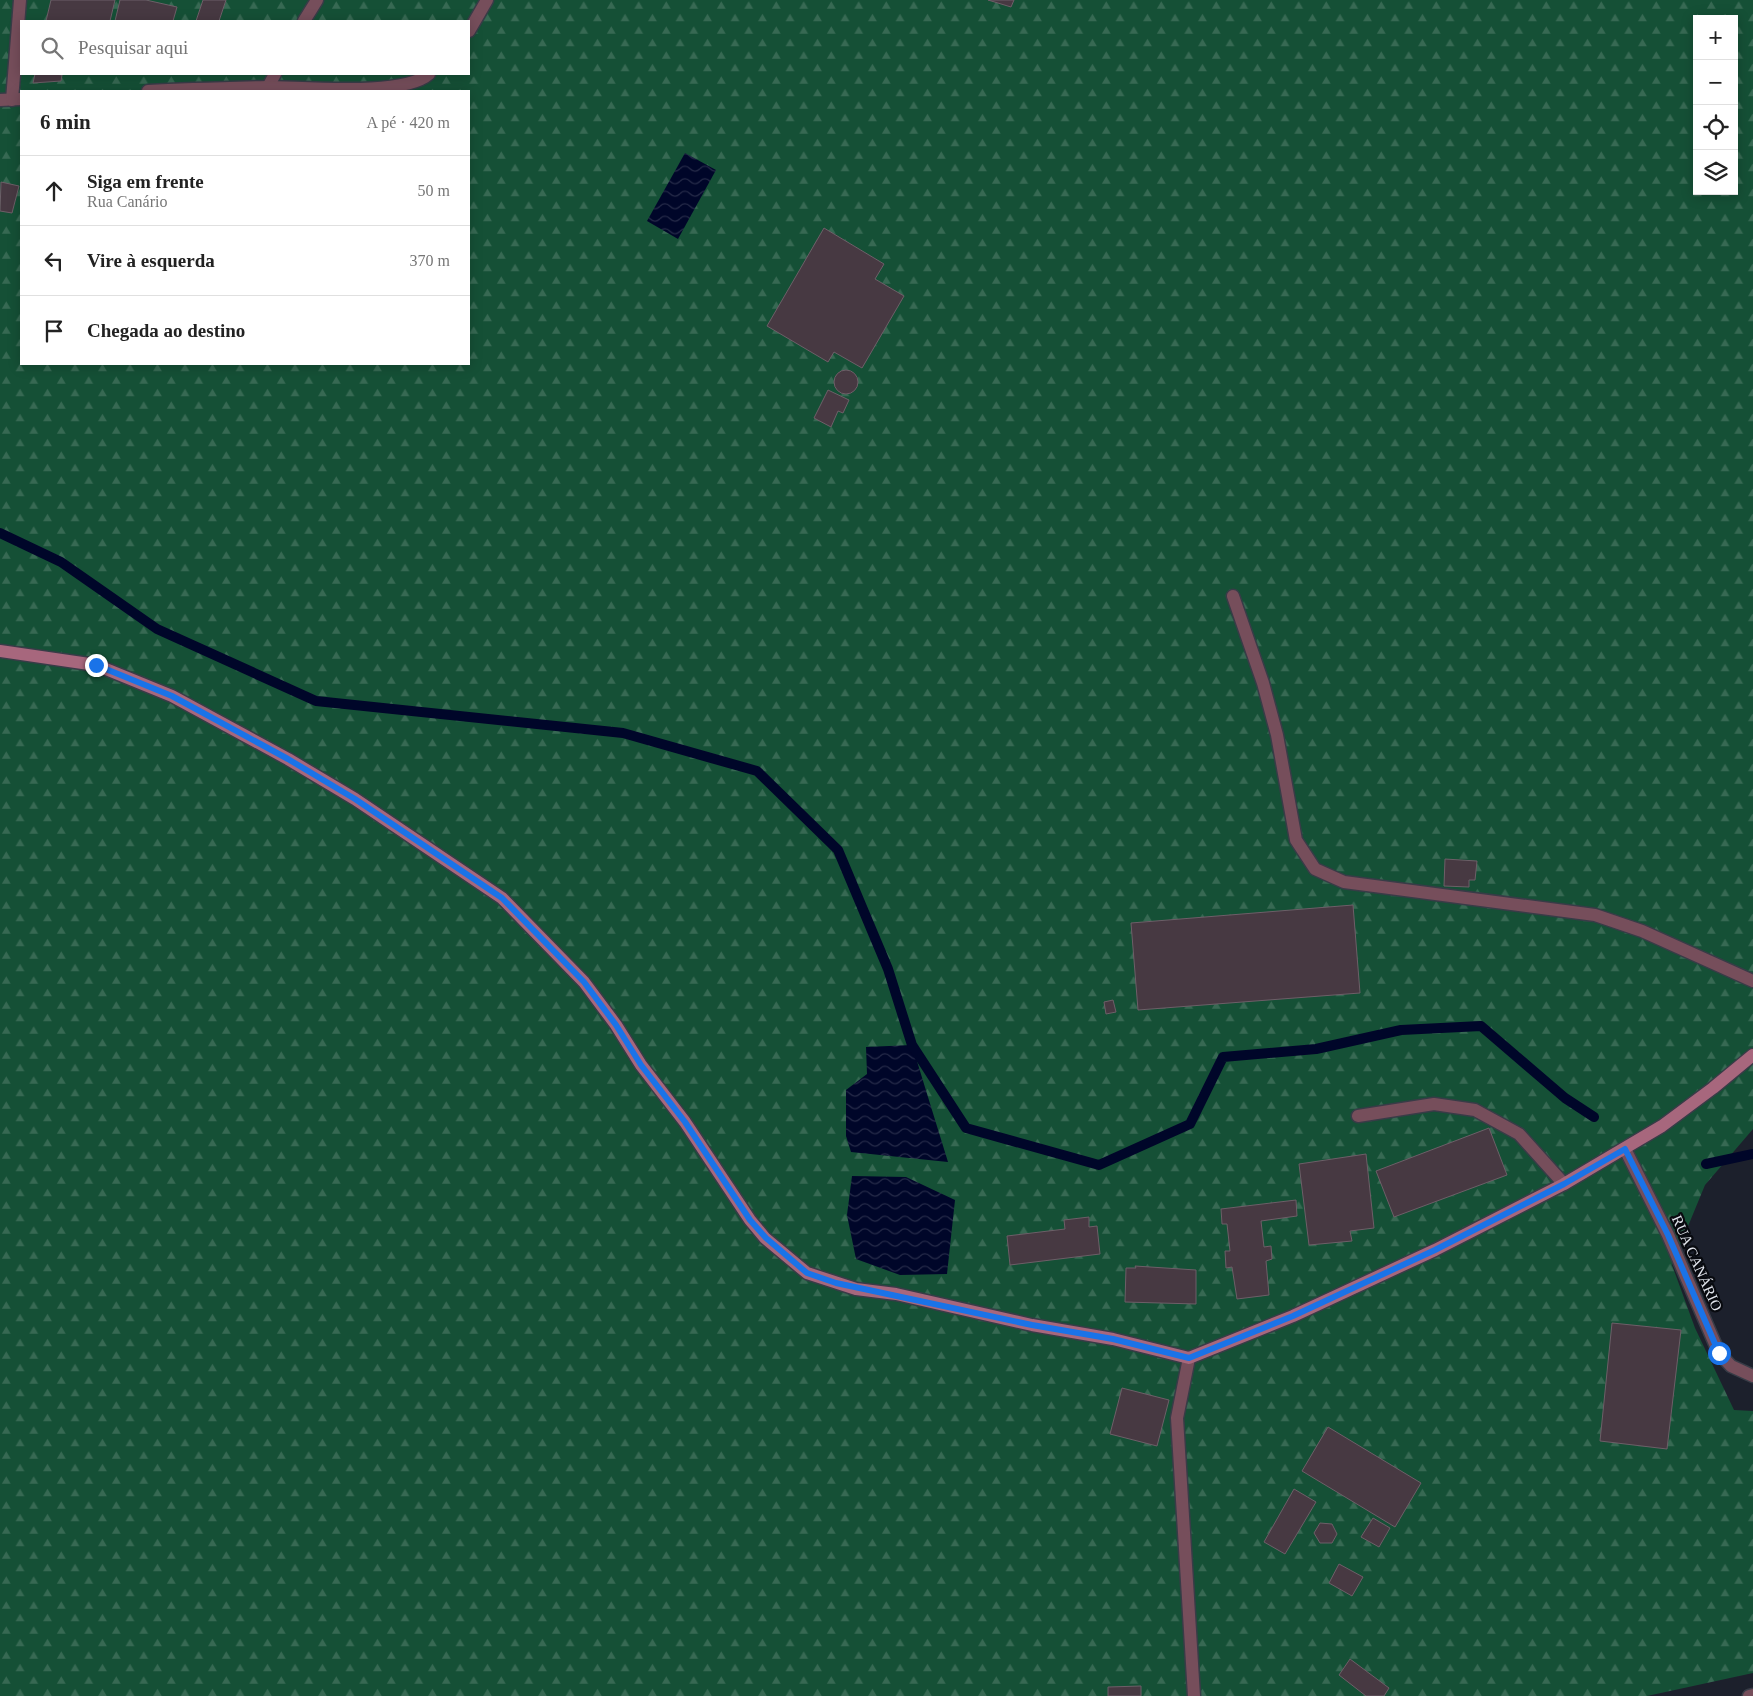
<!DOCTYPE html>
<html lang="pt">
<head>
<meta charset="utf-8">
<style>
	:root { --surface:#fff; --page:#f6f6f6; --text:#222; --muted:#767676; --line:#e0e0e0 }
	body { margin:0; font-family:"Times New Roman",serif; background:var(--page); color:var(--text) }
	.controls { position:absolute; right:15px; top:15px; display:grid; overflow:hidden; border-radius:0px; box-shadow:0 2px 12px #0003 }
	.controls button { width:45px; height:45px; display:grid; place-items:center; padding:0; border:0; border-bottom:1px solid var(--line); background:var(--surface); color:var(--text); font:25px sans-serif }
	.stop { position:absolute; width:15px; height:15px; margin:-11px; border:4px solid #1a73e8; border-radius:50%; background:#fff }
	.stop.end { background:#1a73e8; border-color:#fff; box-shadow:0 1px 5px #0008 }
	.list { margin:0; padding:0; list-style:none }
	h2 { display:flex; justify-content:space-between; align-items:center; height:65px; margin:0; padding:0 20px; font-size:21px }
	h2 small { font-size:16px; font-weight:400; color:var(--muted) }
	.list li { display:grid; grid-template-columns:32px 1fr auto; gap:15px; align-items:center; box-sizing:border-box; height:70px; padding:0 20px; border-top:1px solid var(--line) }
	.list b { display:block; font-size:19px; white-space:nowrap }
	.list p { margin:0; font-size:16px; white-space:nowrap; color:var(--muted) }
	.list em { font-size:16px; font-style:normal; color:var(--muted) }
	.icon { flex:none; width:28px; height:28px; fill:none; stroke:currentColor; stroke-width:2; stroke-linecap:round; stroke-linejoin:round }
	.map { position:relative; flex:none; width:1753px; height:1696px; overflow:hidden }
	.search { position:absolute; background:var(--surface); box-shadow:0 2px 12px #0003; left:20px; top:20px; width:450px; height:55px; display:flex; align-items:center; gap:12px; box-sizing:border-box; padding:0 18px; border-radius:0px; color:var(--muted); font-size:19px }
	.panel { position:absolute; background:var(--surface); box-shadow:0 2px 12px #0003; left:20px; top:90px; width:450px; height:275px; border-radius:0px }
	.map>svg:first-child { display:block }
	.forest { fill:url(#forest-firs); fill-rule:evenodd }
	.water { fill:url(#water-waves) }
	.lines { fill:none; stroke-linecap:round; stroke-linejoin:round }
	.stream { stroke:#000629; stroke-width:10 }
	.building { fill:#473942; stroke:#6d5f68 }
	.lane-casing { stroke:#383c47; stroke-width:15 }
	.street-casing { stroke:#383c47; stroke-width:15 }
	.secondary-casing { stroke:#383c47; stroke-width:15 }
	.lane { stroke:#764e5b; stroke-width:12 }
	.street { stroke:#764e5b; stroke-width:12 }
	.secondary { stroke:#a7677d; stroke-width:12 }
	.route { stroke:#1a73e8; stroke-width:6 }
	.labels { text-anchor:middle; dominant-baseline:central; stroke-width:4.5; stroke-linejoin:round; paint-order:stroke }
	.street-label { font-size:15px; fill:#e2e5ed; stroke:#080a0f }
</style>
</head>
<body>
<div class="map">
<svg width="1753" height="1696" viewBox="0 0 1753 1696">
	<defs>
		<pattern id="forest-firs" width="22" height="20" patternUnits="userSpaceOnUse" patternTransform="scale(1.25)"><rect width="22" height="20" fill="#155036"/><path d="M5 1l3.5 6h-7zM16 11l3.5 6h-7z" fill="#376953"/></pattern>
		<pattern id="water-waves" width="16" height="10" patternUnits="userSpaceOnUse" patternTransform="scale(1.25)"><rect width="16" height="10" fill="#000629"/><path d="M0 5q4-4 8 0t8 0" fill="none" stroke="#252a48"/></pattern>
	</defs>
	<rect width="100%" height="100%" fill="#1c202c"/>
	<path class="forest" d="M0 0H1753V1129L1705 1185 1672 1265 1695 1328 1734 1410 1753 1411V1673L1647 1696H0ZM1697 19H1734V191H1697ZM21 21H469V74H21ZM21 91H469V364H21Z"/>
	<g class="water">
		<polygon points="685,153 716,170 678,239 647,221"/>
		<polygon points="912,1045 948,1162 851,1152 846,1136 846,1090 867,1074 866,1047"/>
		<polygon points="852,1176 906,1177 955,1200 947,1274 900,1275 856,1259 847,1215"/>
	</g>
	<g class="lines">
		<g class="stream">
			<polyline points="0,533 61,562 157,629 316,701 623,733 757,771 838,850 888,969 912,1045 966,1128 1099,1165 1190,1124 1223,1057 1316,1049 1401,1030 1481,1026 1565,1098 1594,1117"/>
			<polyline points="1706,1164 1753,1154"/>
		</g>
	</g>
	<g class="building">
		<polygon points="51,0 115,0 110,21 46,21"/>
		<polygon points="120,0 146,0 177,7 173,21 115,21"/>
		<polygon points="203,0 226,0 219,21 196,21"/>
		<polygon points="988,0 1014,0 1011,7"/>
		<polygon points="35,74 56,74 62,75 61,81 33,83"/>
		<polygon points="1,182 19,186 12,213 0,211"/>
		<polygon points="824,228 884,264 875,279 904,296 862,368 834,352 828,362 767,326"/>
		<circle cx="846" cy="382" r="12"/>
		<polygon points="828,390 849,400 843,413 838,411 831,427 814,418"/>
		<polygon points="1445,859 1477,861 1475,880 1469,880 1469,887 1444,886"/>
		<polygon points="1353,905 1360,993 1138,1010 1131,923"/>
		<polygon points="1113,1000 1116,1012 1106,1014 1104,1002"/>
		<polygon points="1489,1128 1507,1175 1394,1217 1376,1171"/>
		<polygon points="1366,1154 1374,1228 1350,1231 1352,1241 1309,1245 1299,1164"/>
		<polygon points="1296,1200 1297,1216 1261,1221 1264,1247 1271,1246 1272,1259 1266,1261 1269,1295 1237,1299 1232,1267 1226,1268 1225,1251 1230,1251 1227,1224 1222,1224 1221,1209"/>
		<polygon points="1089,1217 1089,1227 1097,1226 1100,1254 1010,1265 1007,1236 1065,1229 1064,1220"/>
		<polygon points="1135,1266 1196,1270 1196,1304 1125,1302 1126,1268 1136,1268"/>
		<polygon points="1612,1323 1681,1330 1667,1449 1600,1441"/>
		<polygon points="1122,1388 1169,1400 1157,1446 1110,1434"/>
		<polygon points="1328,1427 1421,1483 1395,1527 1302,1471"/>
		<polygon points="1294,1489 1316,1502 1285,1554 1264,1542"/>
		<polygon points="1373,1518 1390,1528 1379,1547 1361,1537"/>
		<polygon points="1320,1523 1332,1524 1337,1534 1332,1543 1320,1543 1314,1533"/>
		<polygon points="1339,1564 1363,1577 1352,1596 1329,1583"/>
		<polygon points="1350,1659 1389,1688 1384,1696 1366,1696 1339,1675"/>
		<polygon points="1141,1686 1141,1696 1108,1696 1108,1687"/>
	</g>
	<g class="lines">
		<g class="lane-casing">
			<g id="lane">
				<polyline points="1233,596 1263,683 1277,735 1296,840 1315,869 1344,882 1595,915 1642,931 1753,981"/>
				<polyline points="1358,1116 1434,1104 1475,1110 1519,1134 1564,1184"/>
			</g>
		</g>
		<g class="street-casing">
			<g id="street">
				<polyline points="304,21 317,0"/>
				<polyline points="469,31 487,0"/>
				<polyline points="268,87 275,74"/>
				<path d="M148 91C187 89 227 88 267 87 303 87 403 97 429 74"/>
				<polyline points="0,100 21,99"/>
				<polyline points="12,100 20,0"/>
				<polyline points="1625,1149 1668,1235 1719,1353 1731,1366 1753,1376"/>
				<polyline points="1189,1358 1177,1418 1194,1696"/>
				<polyline points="1749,1696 1753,1695"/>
			</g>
		</g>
		<g class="secondary-casing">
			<polyline id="secondary" points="0,651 96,665 172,696 288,759 355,799 502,898 584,982 616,1025 641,1065 685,1122 750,1220 765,1238 807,1273 856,1289 896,1294 1032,1325 1113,1339 1189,1358 1293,1316 1435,1250 1564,1184 1662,1126 1713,1088 1753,1055"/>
		</g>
		<use href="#lane" class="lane"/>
		<use href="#street" class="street"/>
		<use href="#secondary" class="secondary"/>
	</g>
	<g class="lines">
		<polyline class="route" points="96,665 172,696 288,759 355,799 502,898 584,982 616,1025 641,1065 685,1122 750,1220 766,1238 807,1273 836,1283 1032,1325 1113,1339 1189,1358 1293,1316 1435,1250 1564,1184 1625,1149 1668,1235 1719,1353"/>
	</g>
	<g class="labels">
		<g class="street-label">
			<text transform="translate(1697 1263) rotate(66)">RUA CANÁRIO</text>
		</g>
	</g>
</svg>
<div class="controls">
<button>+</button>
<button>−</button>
<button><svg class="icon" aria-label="locate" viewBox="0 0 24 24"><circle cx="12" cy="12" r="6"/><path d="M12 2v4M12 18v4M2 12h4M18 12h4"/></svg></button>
<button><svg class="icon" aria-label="layers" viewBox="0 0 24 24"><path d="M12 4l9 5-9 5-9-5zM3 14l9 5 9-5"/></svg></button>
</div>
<div class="stop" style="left:1719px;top:1353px"></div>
<div class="stop end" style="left:96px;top:665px"></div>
<div class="search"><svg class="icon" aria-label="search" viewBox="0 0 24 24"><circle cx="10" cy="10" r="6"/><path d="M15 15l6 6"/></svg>Pesquisar aqui</div>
<section class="panel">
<h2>6 min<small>A pé · 420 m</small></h2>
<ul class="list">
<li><svg class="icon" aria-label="ahead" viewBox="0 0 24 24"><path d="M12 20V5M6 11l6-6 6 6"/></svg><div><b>Siga em frente</b><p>Rua Canário</p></div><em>50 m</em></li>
<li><svg class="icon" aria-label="left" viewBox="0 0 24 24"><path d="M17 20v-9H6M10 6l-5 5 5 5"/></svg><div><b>Vire à esquerda</b></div><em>370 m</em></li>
<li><svg class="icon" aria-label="arrive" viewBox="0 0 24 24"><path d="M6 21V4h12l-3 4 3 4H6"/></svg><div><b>Chegada ao destino</b></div></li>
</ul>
</section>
</div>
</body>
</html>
